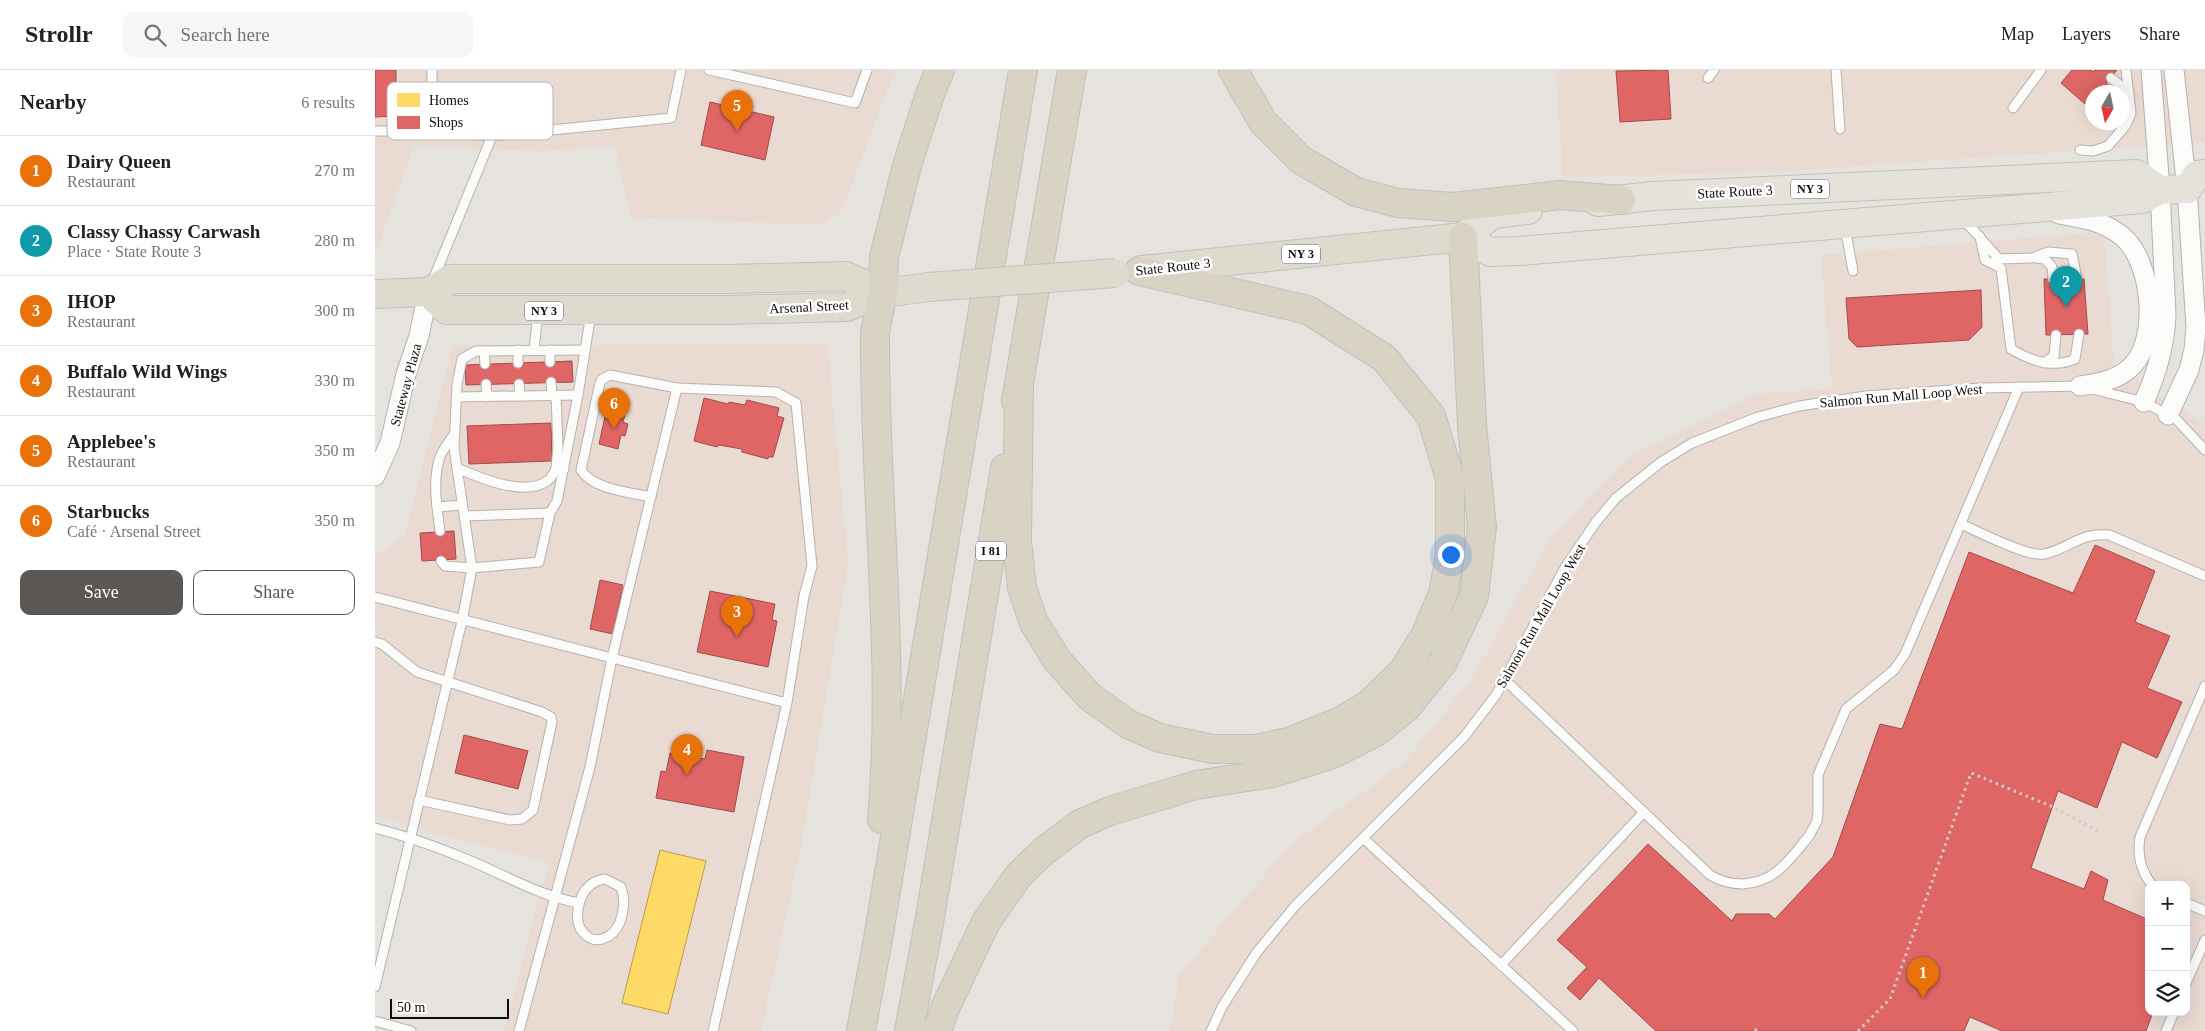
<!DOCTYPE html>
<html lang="en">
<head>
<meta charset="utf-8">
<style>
	:root { --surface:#fff; --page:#f6f6f6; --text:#202124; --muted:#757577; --line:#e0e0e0; --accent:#5a5754 }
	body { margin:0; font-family:"Times New Roman",serif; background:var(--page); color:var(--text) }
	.controls { position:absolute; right:15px; bottom:15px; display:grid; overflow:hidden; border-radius:10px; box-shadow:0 5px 20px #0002 }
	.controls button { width:45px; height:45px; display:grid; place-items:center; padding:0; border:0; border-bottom:1px solid var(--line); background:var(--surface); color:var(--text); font:25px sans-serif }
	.compass { position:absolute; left:1710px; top:15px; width:45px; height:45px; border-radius:50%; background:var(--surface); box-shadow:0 5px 20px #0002; rotate:189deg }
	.scale { position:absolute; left:15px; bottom:12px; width:119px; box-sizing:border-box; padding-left:5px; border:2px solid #0f0c0a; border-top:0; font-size:14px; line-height:18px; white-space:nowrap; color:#0f0c0a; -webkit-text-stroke:4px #fff; paint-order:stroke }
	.you { position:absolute; left:1075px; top:484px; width:18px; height:18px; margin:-12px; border:4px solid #fff; border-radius:50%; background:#1a73e8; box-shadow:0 0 0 8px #1a73e833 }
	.badge { display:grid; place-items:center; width:32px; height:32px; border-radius:50%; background:var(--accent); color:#fff; font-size:16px; font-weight:700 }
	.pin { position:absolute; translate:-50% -41px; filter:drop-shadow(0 1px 2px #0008) }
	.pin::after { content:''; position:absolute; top:26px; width:18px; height:15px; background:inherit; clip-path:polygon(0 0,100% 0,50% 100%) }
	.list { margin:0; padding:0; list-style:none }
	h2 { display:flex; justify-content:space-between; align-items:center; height:65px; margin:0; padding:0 20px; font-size:21px }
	h2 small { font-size:16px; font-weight:400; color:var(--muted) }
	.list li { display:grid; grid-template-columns:32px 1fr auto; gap:15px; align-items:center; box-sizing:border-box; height:70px; padding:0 20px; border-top:1px solid var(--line) }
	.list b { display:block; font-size:19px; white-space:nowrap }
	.list p { margin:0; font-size:16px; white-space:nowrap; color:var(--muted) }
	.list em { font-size:16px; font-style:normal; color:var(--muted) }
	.actions { display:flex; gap:10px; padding:15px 20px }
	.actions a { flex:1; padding:11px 0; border:1px solid var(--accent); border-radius:10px; text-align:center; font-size:18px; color:var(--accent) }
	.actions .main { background:var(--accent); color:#fff }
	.icon { flex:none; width:28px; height:28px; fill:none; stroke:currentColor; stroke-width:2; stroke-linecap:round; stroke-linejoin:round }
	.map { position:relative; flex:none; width:1830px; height:961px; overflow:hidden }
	header { display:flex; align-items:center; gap:30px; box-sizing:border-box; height:70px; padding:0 25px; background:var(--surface); border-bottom:1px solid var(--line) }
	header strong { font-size:24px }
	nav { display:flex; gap:28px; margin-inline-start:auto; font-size:18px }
	.search { width:350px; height:45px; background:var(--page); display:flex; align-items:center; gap:12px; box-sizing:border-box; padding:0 18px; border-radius:10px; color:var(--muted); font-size:19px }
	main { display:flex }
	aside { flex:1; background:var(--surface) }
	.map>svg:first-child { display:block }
	.commercial { fill:#e9dad2; fill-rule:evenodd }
	.homes { fill:#ffd966; stroke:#b79c4a }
	.shops { fill:#e06666; stroke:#a14b4a }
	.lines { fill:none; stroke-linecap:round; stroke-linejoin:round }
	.service-casing { stroke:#b5b2af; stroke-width:11 }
	.minor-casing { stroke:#b5b2af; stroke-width:21 }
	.primary-casing { stroke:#c2bfbd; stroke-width:30 }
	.trunk-casing { stroke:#c2bfbd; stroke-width:30 }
	.motorway-casing { stroke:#c2bfbd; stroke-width:30 }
	.path { stroke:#cdccca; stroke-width:3; stroke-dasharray:2.5 4; stroke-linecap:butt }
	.service { stroke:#fbfbfa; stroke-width:9 }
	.minor { stroke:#fbfbfa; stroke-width:19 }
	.primary { stroke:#e5e2d9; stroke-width:28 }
	.trunk { stroke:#dedace; stroke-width:28 }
	.motorway { stroke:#d8d3c3; stroke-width:28 }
	.trunk-bridge-casing { stroke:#c2bfbd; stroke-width:30; stroke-linecap:butt }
	.trunk-bridge { stroke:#dedace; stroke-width:28 }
	.labels { text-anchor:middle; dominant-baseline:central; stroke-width:5; stroke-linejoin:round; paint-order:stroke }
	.shield { fill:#fff; stroke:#575554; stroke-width:1 }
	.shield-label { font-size:12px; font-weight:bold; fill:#0f0c0a }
	.street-label { font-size:14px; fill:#0f0c0a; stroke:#fff }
	.key { fill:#fff; stroke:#b7b6b6; stroke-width:1 }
	.key-label { font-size:14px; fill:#0f0c0a }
</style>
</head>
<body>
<header>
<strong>Strollr</strong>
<div class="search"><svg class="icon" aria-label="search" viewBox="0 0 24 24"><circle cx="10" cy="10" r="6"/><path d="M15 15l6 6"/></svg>Search here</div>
<nav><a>Map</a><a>Layers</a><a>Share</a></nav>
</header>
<main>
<aside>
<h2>Nearby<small>6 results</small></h2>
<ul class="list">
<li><span class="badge" style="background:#e8710a">1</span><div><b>Dairy Queen</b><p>Restaurant</p></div><em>270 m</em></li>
<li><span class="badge" style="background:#0f9aa8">2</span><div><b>Classy Chassy Carwash</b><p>Place · State Route 3</p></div><em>280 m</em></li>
<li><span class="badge" style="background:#e8710a">3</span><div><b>IHOP</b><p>Restaurant</p></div><em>300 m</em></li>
<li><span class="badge" style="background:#e8710a">4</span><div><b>Buffalo Wild Wings</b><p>Restaurant</p></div><em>330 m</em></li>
<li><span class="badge" style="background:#e8710a">5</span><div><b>Applebee's</b><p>Restaurant</p></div><em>350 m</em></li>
<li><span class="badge" style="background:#e8710a">6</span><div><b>Starbucks</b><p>Café · Arsenal Street</p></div><em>350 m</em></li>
</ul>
<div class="actions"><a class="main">Save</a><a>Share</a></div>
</aside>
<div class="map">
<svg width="1830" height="961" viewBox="0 0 1830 961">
	<rect width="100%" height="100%" fill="#e6e2de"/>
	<g class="commercial">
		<polygon points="0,0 520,0 466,142 445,155 256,147 240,76 165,81 39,76 0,184"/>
		<path d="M1181 0H1830V72L1394 102 1188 107ZM1718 22H1748V52H1718Z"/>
		<path d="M1729 162 1739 298 1830 354V961H795L805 904 917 773 1028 694 1098 608 1176 468 1253 387 1383 324 1457 319 1446 185ZM1774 815H1811V942H1774Z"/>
		<polygon points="452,274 473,493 426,776 386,961 129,961 174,793 0,747 0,486 30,466 78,276"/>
	</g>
	<polygon class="homes" points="285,780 331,791 293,944 247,933"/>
	<g class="shops">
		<polygon points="0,0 21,0 21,46 0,47"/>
		<polygon points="1293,0 1296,49 1245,52 1241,1"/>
		<polygon points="1697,0 1716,0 1718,2 1720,0 1742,0 1731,13 1741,22 1718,22 1718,41 1686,13"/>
		<polygon points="335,32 399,47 390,90 326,75"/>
		<polygon points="1669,209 1709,209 1713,264 1671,265"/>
		<polygon points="1606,220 1607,257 1594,270 1482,277 1474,269 1471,228"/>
		<polygon points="197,291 198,312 91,315 90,295"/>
		<polygon points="329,328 353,334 354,332 370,335 372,330 404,338 402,346 409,348 398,387 393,387 393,389 367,382 367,379 344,375 342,377 319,371"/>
		<polygon points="233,333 252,337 248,352 253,354 250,366 246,365 243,379 224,374"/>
		<polygon points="176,353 177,391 94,394 92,356"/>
		<polygon points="79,461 81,489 47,491 45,463"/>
		<polygon points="1720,475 1780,501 1760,552 1795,566 1772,618 1807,632 1782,688 1747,672 1722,738 1683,721 1656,798 1709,819 1716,801 1733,810 1728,830 1774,850 1774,942 1778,942 1771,961 1627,961 1595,947 1589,961 1281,961 1224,908 1205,930 1192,918 1212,897 1182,870 1273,774 1357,851 1361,844 1394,844 1400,849 1458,787 1505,654 1527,659 1594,482 1698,523"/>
		<polygon points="225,510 248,515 238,564 215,559"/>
		<polygon points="335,521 400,534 397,550 402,551 393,597 322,582"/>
		<polygon points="89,665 153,681 143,719 80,703"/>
		<polygon points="332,680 369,687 359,742 281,728 286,701 291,702 295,683 330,689"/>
	</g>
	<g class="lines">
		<g class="service-casing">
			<g id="service">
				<polyline points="57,0 57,61 117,66"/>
				<polyline points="334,0 480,33 492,0"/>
				<polyline points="1461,0 1465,59"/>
				<polyline points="1333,8 1339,0"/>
				<polyline points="1736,8 1754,22"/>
				<polyline points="1638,38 1666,0"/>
				<polyline points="0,61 57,61"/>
				<polyline points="1705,80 1718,81 1733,76 1751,55 1756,43 1751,0"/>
				<path d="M1586 148 1605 167 1610 190 1626 198 1636 279C1656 291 1678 299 1700 289L1704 264"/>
				<polyline points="1470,157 1478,201"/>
				<polyline points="1606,169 1624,189 1657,188 1673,182 1697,184 1702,209"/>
				<polyline points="1661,188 1670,189 1677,197 1678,209"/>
				<polyline points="58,210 117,66 296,48 306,0"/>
				<polyline points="143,280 143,293"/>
				<polyline points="159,280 163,243"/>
				<polyline points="175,280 175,292"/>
				<polyline points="109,281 110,294"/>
				<polyline points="1669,293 1679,286 1681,265"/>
				<polyline points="176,312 177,326"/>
				<polyline points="111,314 112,327"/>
				<polyline points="144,314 145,326"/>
				<polyline points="181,326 183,377 181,399"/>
				<polyline points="81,327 203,325 216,243"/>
				<path d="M82 398C105 408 149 427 172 411 176 409 179 403 181 399H189"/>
				<path d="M276 427C254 422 219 420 206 400L224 317 226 310 235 305 302 318"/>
				<polyline points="62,437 87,435"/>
				<polyline points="175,443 182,431 203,325"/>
				<path d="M1586 454C1602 461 1654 488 1669 484 1694 479 1705 462 1734 465L1830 506"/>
				<path d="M65 461C62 437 57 410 65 387 68 379 75 370 80 363"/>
				<polyline points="66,491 70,496 97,498 164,492 175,443 89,446"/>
				<polyline points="0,527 237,588 215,697 144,961"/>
				<polyline points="0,572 7,574 42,602 167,642 176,647 177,652 158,740 147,749 135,750 44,730"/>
				<path d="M1130 610 1335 805C1345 811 1355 814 1368 814 1401 812 1414 790 1434 766L1442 751 1443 742V705L1471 639 1519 600 1530 584 1644 317"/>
				<path d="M0 758C31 766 61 776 91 789 128 804 164 826 204 833"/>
				<polyline points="988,768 1198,961"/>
				<path d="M230 809 246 817C250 828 249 841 245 852 238 869 218 877 207 861 200 852 202 841 205 831 209 818 217 811 230 809Z"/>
				<path d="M1777 815C1765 800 1762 785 1765 767L1830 616"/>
				<polyline points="1811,833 1830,841"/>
				<polyline points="1126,895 1269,742"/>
				<polyline points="1811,913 1830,870"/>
				<polyline points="0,917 87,551 97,498 79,378 82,314 87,289 101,281 210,280"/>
				<polyline points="0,951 36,961"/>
				<polyline points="338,961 412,633 429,526 437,496 421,333 401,322 302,318 237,588 412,633"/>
				<polyline points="836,961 847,937 882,882 920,836 1089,667 1121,625 1191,496 1221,452 1241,428 1286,392 1317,373 1383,347 1424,336 1491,326 1605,318 1705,316 1769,332 1802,350 1830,380"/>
				<polyline points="1791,961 1799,942"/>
			</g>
		</g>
		<g class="minor-casing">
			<g id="minor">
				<path d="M1684 144C1707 148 1729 151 1748 167 1777 192 1784 267 1758 295 1744 310 1724 313 1705 316"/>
				<path d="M1769 332C1782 303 1790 276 1791 245L1785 120 1776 0"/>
				<polyline points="1793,345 1814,300 1819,280 1821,257 1812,119 1799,0"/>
				<polyline points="0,406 15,373 31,304 44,266 53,222"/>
			</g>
		</g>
		<g class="primary-casing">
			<g id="primary">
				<polyline points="1812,119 1822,105 1830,104"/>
				<polyline points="1223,132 1278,126 1761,104 1785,120"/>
				<polyline points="1153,140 1118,144 1088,167 1115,182 1144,181 1767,129 1785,120 1812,119"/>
			</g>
		</g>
		<g class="trunk-casing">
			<g id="trunk">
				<polyline points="767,200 1088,167"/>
				<polyline points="53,222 72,240 354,240 472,237 508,223 554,217"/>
				<polyline points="0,224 53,222 75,209 353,209 471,206 508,223"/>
			</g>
		</g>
		<g class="motorway-casing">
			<g id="motorway">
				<polyline points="858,0 888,52 926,90 981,122 1023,133 1078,137 1185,125 1246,130"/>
				<polyline points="644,314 642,471 647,518 659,553 682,590 715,627 753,654 785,668 838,679 880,679 914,672 964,652 994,634 1028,601 1050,566 1068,524 1075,485 1075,408 1056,346 1009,288 933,240 764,201"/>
				<polyline points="641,331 697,0"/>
				<path d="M507 749C521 587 499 425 500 262L508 223 509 187 533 92 555 24 565 0"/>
				<polyline points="486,961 503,869 648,0"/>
				<polyline points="534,961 554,853 630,398"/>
				<polyline points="562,961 571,936 611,852 643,806 669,781 705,754 735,741 821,715 898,703 958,684 1001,662 1031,638 1068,592 1099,526 1107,457 1097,355 1088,167"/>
			</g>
		</g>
		<g class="path">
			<polyline points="1380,959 1382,961"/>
			<polyline points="1483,961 1515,929 1596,703 1678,737 1725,762"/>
		</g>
		<use href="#service" class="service"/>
		<use href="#minor" class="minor"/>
		<use href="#primary" class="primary"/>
		<use href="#trunk" class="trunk"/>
		<use href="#motorway" class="motorway"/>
		<g class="trunk-bridge-casing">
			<polyline id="trunk-bridge" points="554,217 740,203"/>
		</g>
		<use href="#trunk-bridge" class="trunk-bridge"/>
	</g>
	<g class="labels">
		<g class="shield">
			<rect x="1416" y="109.5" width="38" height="19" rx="4"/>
			<rect x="907" y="174.5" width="38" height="19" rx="4"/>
			<rect x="150" y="231.5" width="38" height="19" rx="4"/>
			<rect x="601" y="471.5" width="30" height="19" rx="4"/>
		</g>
		<g class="shield-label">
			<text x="1435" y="119">NY 3</text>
			<text x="926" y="184">NY 3</text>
			<text x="169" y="241">NY 3</text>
			<text x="616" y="481">I 81</text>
		</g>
		<g class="street-label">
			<text transform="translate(1360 122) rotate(-3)">State Route 3</text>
			<text transform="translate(798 197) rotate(-6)">State Route 3</text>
			<text transform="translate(434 237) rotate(-3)">Arsenal Street</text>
			<text transform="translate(31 315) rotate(-75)">Stateway Plaza</text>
			<text transform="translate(1526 326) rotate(-5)">Salmon Run Mall Loop West</text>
			<text transform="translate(1166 546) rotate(-60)">Salmon Run Mall Loop West</text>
		</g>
	</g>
	<rect x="12" y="12" width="166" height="58" rx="8" class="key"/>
	<rect x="22" y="23" width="23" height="14" fill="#ffd966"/>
	<rect x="22" y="46" width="23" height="13" fill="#e06666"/>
	<g class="key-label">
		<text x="54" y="35">Homes</text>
		<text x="54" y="57">Shops</text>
	</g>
</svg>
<div class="controls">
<button>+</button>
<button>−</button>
<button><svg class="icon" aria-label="layers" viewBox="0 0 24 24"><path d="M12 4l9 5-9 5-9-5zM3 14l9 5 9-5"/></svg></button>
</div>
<svg class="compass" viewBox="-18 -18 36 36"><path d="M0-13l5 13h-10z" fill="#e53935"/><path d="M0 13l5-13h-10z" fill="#757577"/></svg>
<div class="scale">50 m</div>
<div class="you"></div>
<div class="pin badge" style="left:1548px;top:928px;background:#e8710a">1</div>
<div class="pin badge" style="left:1691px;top:237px;background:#0f9aa8">2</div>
<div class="pin badge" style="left:362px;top:567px;background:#e8710a">3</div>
<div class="pin badge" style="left:312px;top:705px;background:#e8710a">4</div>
<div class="pin badge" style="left:362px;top:61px;background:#e8710a">5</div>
<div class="pin badge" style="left:239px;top:359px;background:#e8710a">6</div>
</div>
</main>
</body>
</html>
